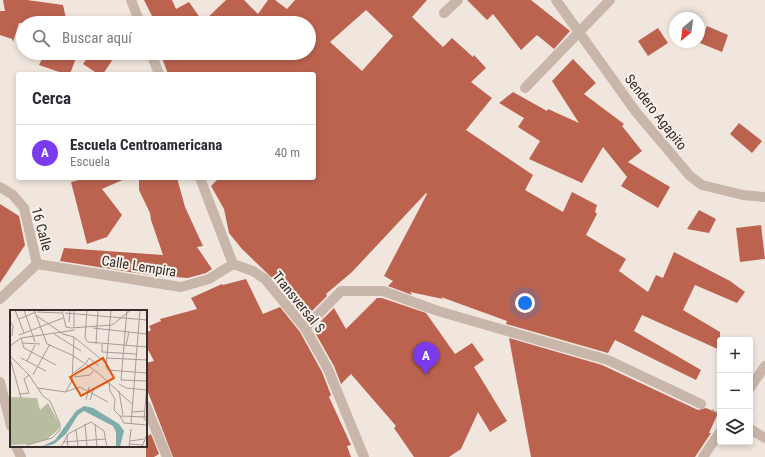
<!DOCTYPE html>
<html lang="es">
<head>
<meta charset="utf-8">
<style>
	:root { --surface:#fff; --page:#f2f2f3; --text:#2b2b33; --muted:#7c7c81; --line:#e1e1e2; --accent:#7c3aed }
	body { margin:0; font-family:"Roboto Condensed",sans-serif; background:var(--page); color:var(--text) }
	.controls { position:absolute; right:12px; bottom:12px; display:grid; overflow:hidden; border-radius:4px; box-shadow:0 2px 6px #0003 }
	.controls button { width:36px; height:36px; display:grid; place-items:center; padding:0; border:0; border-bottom:1px solid var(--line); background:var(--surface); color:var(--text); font:20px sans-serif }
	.compass { position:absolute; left:669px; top:12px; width:36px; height:36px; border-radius:50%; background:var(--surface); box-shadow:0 2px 6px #0003; rotate:209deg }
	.you { position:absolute; left:525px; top:303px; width:14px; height:14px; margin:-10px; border:3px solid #fff; border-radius:50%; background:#1a73e8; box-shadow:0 0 0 6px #1a73e833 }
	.badge { display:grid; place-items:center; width:26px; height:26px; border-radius:50%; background:var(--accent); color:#fff; font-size:13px; font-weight:700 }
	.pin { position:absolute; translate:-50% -33px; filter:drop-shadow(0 1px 2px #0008) }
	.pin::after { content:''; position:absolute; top:21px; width:14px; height:12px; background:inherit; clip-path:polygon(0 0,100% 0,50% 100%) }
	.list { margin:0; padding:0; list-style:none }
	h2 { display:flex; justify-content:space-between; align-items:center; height:52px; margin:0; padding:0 16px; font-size:17px }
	h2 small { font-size:13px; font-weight:400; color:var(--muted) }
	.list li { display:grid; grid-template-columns:26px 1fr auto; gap:12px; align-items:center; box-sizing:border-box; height:56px; padding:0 16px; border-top:1px solid var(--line) }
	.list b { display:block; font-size:15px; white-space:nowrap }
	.list p { margin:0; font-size:13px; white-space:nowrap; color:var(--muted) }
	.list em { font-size:13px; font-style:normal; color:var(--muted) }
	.icon { flex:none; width:22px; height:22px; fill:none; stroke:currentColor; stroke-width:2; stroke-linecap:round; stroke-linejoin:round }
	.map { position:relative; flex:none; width:765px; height:457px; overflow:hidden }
	.search { position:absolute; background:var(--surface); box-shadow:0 2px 6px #0003; left:16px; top:16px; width:300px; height:44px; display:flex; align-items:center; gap:10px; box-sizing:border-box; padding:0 14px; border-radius:22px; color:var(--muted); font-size:15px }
	.panel { position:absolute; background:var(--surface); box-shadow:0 2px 6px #0003; left:16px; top:72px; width:300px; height:108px; border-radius:4px }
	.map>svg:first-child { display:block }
	.building { fill:#bc6350; fill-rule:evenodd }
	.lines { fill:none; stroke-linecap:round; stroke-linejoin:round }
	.path { stroke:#b3a095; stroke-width:2.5; stroke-dasharray:2 2; stroke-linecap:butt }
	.lane { stroke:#c8b6aa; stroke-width:10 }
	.street { stroke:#c8b6aa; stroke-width:10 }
	.labels { text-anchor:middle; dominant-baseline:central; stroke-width:4; stroke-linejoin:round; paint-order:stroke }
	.street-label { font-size:14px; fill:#362c29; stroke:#f8f1ea }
	.inset-road { fill:none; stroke:#a69c96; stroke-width:1 }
	.view { fill:#df570d; fill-opacity:0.15; stroke:#df570d; stroke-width:2 }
	.inset-edge { fill:none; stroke:#362c29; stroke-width:2 }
</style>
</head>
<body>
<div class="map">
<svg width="765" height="457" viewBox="0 0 765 457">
	<rect width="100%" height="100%" fill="#f0e6de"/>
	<g class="building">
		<polygon points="3,0 27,0 63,5 67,23 19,23 13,42 12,39 0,35 0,11 5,11"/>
		<path d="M144 0H172L176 9 189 2 203 22 226 0H244L258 14 268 0H275L287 9 295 0H427L412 17 443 47 452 38 473 57 474 55 486 68 471 82 492 98 466 130 533 175 525 190 563 212 572 192 597 205 595 212 597 214 586 235 626 259 619 271 648 292 656 275 663 278 674 252 730 281 745 292 737 303 695 285 683 310 720 332V350L642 315 634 331 701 370 696 380 615 340 608 353 506 324 507 321 441 297 443 299 410 292 412 295 388 286 393 281 384 276 427 194 426 193 352 272 326 294 327 296 305 318 293 303 296 301 242 249 229 233 224 209 211 186 219 178H314V74H168L160 53H309V23H147L154 20ZM366 10 393 36 362 71 330 42Z"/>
		<polygon points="467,0 531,0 570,31 554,49 537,35 521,50 493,14 487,20"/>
		<polygon points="707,26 728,35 722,52 700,43"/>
		<polygon points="658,28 668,43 648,56 638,41"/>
		<polygon points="45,53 54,53 76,58 70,74 65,74 39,65"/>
		<polygon points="91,53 117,53 103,74 98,74 83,64"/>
		<polygon points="573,59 596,83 584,94 624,124 622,126 642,151 628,162 670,187 658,208 621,186 627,177 603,147 582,183 529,159 540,141 518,127 524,118 499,103 513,92 547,111 548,109 579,123 552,81"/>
		<polygon points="739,123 762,141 752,153 730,134"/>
		<polygon points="87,178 127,178 102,189 122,215 107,237 87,244 71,182"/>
		<polygon points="139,178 177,178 185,207 203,246 197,247 212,269 206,273 188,278 149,275 60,261 64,248 163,255 151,220 150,213 139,190"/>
		<polygon points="0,204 19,216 25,245 0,283"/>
		<polygon points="699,210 716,219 709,233 687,229"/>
		<polygon points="761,225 765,259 740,262 736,228"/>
		<polygon points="246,279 263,314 280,307 300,332 322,372 331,395 329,397 351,445 347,446 351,457 173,457 146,387 146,363 154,361 146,346 146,333 151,330 149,326 161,321 160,319 197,309 191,298 222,284 223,285"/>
		<polygon points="377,298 382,298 426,313 455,354 472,343 484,360 474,367 507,421 490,432 478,412 461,449 449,457 414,457 394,428 396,426 351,374 341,384 334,366 313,329 334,308 346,329"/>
		<polygon points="509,338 602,365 698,410 706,408 718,413 709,433 711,433 695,457 531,457"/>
		<polygon points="151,434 159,454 154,457 146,457 146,437"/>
	</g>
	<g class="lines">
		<polyline class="path" points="712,410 720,414"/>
		<polyline class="lane" points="750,429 765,438"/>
		<g class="street">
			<polyline points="131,0 140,23"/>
			<polyline points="556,0 636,112 690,176 702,185 743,195 765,197"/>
			<polyline points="444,13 458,0"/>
			<polyline points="151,53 159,74"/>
			<polyline points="525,88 610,0"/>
			<polyline points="200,178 233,264 253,271 265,279 305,328 328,369 364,457"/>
			<polyline points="0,187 13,195 24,208 37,264"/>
			<polyline points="37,264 181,287 209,279 233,264"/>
			<polyline points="0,299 37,264"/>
			<polyline points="305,328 341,291 383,291 438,311 608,360 701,404"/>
			<polyline points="0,382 11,426"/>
			<polyline points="750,388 765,366"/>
			<polyline points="146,406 167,457"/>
			<polyline points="16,446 21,457"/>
			<polyline points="703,457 720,432"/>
		</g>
	</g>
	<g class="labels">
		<g class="street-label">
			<text transform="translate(656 112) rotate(52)">Sendero Agapito</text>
			<text transform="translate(42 229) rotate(75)">16 Calle</text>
			<text transform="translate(139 266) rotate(9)">Calle Lempira</text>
			<text transform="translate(299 302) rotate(51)">Transversal S</text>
		</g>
	</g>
	<g transform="translate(10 310)">
		<rect width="137" height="137" fill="#f0e6de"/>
		<path d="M0 87 27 88 30 100 38 93 50 115 48 120 37 129 20 134 0 135Z" fill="#b6be9f"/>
		<path d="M74 96 83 98 109 114 114 121 110 137H106V122L103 116 74 101 68 105 56 124 44 134 31 137 45 130 66 101Z" fill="#7fabaa"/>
		<path class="inset-road" d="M5 0 14 23M14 0 25 32M24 0 37 34 62 45 87 62 122 94M52 0 56 17 61 18 102 15 121 0M77 0 75 28 78 32 137 37M117 0 111 70 137 71M27 2 52 3M55 3 137 10M27 6 53 24 64 27 97 54M9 9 26 2M0 11 3 16 2 26M59 12 60 0M64 17V0M83 18 137 24M44 24 71 41M9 25 53 8M11 28 14 38 46 55M12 33 30 34M86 34 88 0M92 34V42L126 44M116 35 119 22M0 36 11 28 65 20M0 46 19 65 33 86 40 91 50 114V120L42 128 17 135M0 48 11 88M11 48 36 61M97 48 137 50M17 51 25 35M75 55 79 48 89 56M96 57 101 0M96 57 98 60 137 63M63 63 74 55M23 65 40 34M64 67 80 65 83 61M99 72 100 81 105 89 104 100 110 106M109 74 116 78 137 80M137 75 134 109 137 112M28 78 55 82 70 77 98 92M56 81 62 71 64 27M109 81 113 105M10 84 19 83 14 69 19 65M76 90 79 77M80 90 84 78M122 102 135 101M110 106 114 113 137 115M110 106 137 107M75 114 77 137M85 114 87 137M121 114 130 0M66 119 68 137M57 125 58 137M120 131 134 129M53 132 96 129M119 134 132 135M1 137H19M51 137 58 124 81 112 94 121 97 137M119 137 121 119M132 137 137 124"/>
		<path class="view" d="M93 48 104 68 71 86 60 67Z"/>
		<rect width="137" height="137" class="inset-edge"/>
	</g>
</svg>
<div class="controls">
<button>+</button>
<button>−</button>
<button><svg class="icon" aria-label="layers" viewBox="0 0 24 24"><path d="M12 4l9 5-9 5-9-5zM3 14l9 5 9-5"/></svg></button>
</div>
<svg class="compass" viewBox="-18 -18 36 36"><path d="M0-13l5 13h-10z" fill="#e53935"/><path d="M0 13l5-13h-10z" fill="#7c7c81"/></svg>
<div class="you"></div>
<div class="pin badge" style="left:426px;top:375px">A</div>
<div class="search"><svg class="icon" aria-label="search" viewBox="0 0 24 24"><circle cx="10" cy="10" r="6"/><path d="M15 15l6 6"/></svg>Buscar aquí</div>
<section class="panel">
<h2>Cerca<small></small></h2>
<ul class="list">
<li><span class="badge">A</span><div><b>Escuela Centroamericana</b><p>Escuela</p></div><em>40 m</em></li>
</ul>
</section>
</div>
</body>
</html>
